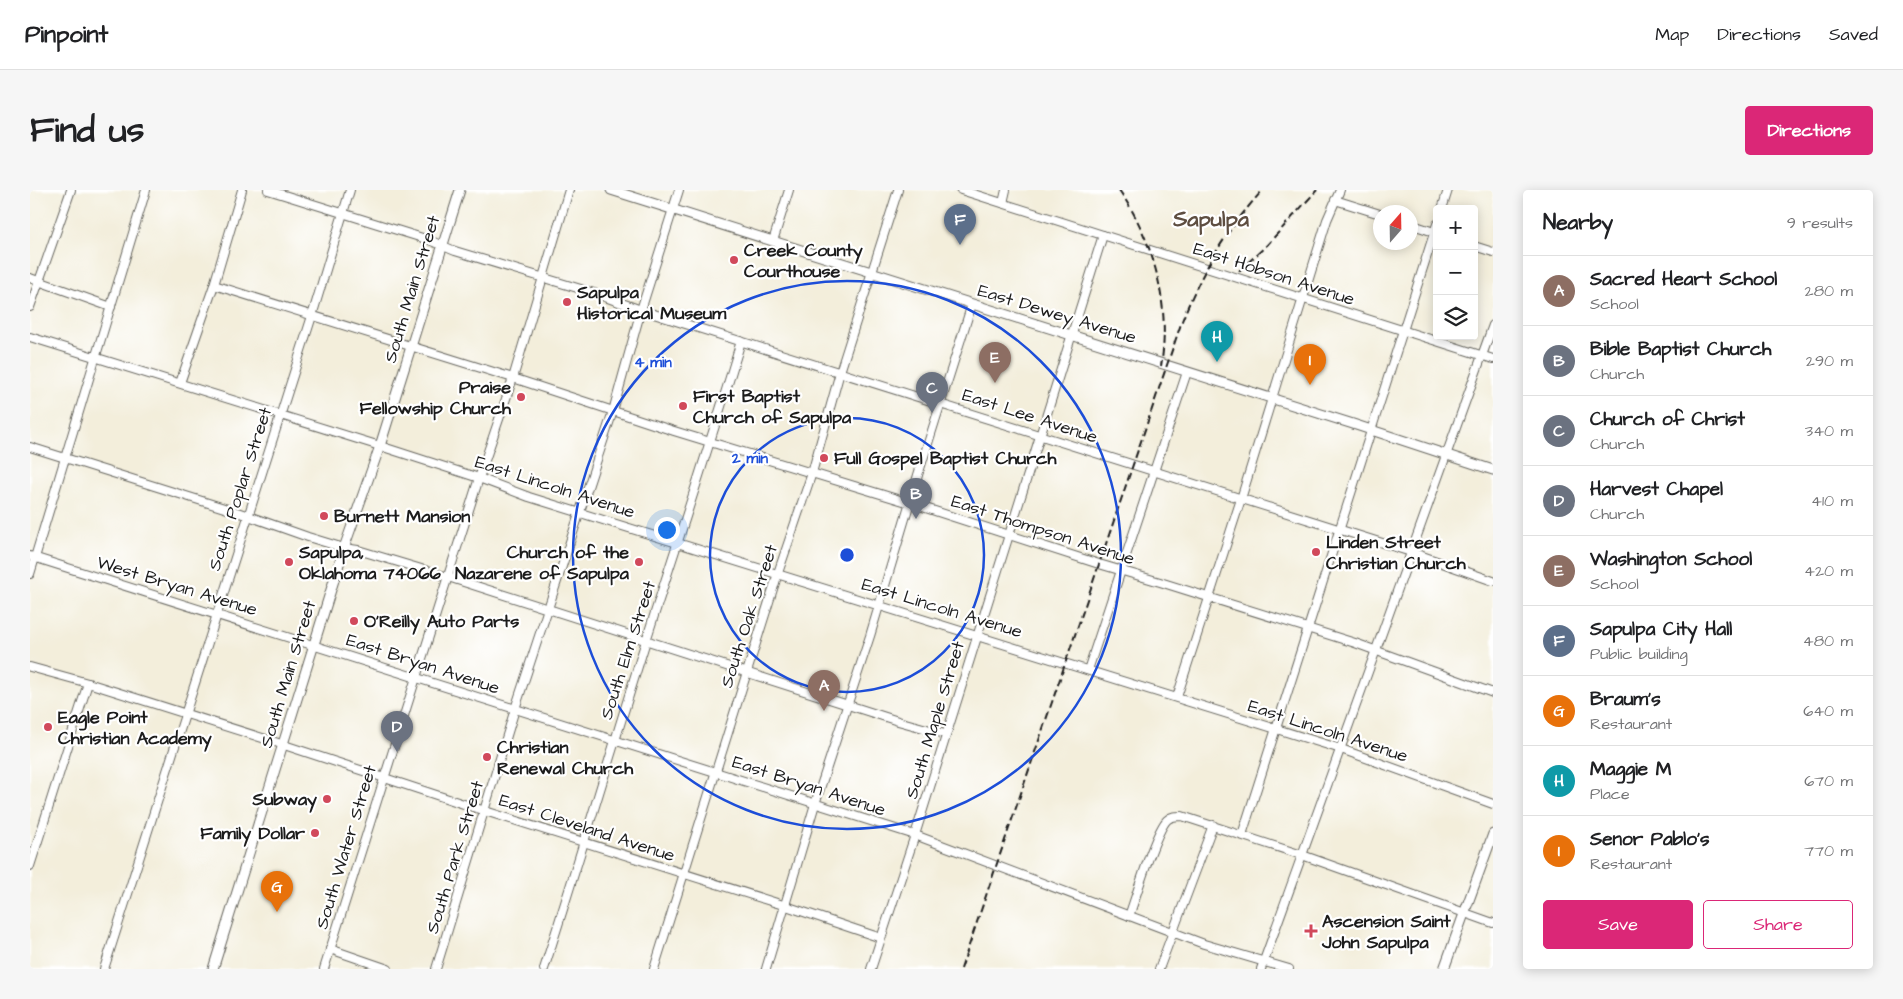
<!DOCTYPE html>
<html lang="en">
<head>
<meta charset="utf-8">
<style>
	:root { --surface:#fff; --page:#f6f6f6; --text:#202124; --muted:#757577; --line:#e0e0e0; --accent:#db2777 }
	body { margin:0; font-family:"Architects Daughter",sans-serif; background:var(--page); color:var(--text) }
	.controls { position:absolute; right:15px; top:15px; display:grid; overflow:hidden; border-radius:5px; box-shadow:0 2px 12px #0003 }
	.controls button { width:45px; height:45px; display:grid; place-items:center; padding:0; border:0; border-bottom:1px solid var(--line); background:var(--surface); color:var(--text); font:25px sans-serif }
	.compass { position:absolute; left:1343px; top:15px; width:45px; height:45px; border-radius:50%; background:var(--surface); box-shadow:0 2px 12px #0003; rotate:20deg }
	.you { position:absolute; left:636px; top:339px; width:18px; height:18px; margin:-12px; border:4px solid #fff; border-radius:50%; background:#1a73e8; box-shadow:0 0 0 8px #1a73e833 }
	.badge { display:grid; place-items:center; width:32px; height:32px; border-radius:50%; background:var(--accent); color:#fff; font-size:16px; font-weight:700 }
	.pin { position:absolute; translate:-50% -41px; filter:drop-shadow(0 1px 2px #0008) }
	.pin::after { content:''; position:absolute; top:26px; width:18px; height:15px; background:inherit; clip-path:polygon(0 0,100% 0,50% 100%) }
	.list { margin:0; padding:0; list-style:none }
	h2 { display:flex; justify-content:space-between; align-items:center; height:65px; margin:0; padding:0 20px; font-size:21px }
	h2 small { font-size:16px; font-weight:400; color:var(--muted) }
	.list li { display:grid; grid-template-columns:32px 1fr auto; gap:15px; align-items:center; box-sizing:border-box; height:70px; padding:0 20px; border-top:1px solid var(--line) }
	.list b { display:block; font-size:19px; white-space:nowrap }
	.list p { margin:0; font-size:16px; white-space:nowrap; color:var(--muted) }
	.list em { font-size:16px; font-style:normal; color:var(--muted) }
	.actions { display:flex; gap:10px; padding:15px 20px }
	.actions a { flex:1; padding:11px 0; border:1px solid var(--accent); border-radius:5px; text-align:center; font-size:18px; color:var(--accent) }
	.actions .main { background:var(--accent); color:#fff }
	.icon { flex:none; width:28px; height:28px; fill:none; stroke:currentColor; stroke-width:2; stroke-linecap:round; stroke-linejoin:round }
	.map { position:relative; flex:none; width:1463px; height:779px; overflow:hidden; border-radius:5px }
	header { display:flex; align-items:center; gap:30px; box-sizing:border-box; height:70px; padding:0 25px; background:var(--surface); border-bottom:1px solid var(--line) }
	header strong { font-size:24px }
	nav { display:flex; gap:28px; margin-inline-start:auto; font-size:18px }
	.intro { display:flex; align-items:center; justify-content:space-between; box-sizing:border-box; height:120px; padding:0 30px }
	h1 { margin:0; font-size:35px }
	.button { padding:12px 22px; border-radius:5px; background:var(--accent); color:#fff; font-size:18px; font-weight:700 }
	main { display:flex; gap:30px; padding:0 30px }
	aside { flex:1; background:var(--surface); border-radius:5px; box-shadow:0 2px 12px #0003 }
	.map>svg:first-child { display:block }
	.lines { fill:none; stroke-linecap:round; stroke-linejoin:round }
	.minor-casing { stroke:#67665f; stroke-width:10 }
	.major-casing { stroke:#67665f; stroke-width:11 }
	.minor { stroke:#fff; stroke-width:8 }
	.major { stroke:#fff; stroke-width:9 }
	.rail { stroke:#1c1c1c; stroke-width:2; stroke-dasharray:8 4; stroke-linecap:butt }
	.ring { fill:none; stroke:#1d4ed8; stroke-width:2.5 }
	.poi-dot { fill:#d1495b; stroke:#fff; stroke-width:2 }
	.labels { text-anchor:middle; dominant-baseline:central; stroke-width:4.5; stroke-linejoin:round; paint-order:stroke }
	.poi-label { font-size:18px; font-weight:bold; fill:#1c1c1c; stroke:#fff; text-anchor:start }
	.street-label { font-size:18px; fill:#1c1c1c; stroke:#fff }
	.district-label { font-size:22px; font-weight:bold; fill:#5e4e41; stroke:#fff }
	.centre { fill:#1d4ed8; stroke:#fff; stroke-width:2.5 }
	.ring-label { font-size:15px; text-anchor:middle; font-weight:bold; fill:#1d4ed8; stroke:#fff; stroke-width:4.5; stroke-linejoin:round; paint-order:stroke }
</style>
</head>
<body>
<header>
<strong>Pinpoint</strong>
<nav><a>Map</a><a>Directions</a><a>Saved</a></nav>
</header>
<div class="intro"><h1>Find us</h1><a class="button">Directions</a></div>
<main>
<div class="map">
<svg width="1463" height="779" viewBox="0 0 1463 779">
	<rect width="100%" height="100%" fill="#fff"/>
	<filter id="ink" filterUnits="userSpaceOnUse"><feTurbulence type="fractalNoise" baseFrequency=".02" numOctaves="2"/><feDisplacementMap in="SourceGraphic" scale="10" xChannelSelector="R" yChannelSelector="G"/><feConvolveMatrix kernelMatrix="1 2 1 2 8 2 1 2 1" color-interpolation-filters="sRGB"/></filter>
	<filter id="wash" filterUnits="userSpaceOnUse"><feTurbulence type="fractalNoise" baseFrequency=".0096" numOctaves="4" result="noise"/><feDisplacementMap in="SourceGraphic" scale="20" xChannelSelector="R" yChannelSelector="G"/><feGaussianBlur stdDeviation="1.12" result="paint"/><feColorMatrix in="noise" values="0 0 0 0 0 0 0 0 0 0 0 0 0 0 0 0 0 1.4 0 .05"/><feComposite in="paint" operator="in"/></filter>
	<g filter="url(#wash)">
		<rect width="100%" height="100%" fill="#f3eedb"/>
	</g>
	<g filter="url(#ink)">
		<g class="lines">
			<g class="minor-casing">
				<g id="minor">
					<polyline points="238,0 399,50 425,61 564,103 611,120 1381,362 1463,391"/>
					<polyline points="931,0 1463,169"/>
					<polyline points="1305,10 1350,24"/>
					<polyline points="973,13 976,0"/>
					<polyline points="1412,19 1418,0"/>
					<polyline points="1380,34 1407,43"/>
					<polyline points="743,51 759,0"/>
					<polyline points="1444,56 1463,62"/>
					<polyline points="0,88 81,117"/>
					<polyline points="184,95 483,188 644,241 880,313 1069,374 1130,392 1325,453 1463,503"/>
					<polyline points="0,117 41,0"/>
					<polyline points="0,147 350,256 449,288 499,307 1311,559 1463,614"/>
					<polyline points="150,193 184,95 212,0"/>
					<polyline points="0,257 207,322 278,347 314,358 328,360 418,387 868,531 915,544"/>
					<polyline points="0,366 885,645 1174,754 1259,779"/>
					<polyline points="0,384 116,0"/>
					<polyline points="0,477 58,493 242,551 455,621 750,714 851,748"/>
					<polyline points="1058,480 1157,182"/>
					<polyline points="1147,507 1211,309 1297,30 1310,0"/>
					<polyline points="1212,645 1407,34"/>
					<polyline points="0,676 58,493"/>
					<path d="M1099 726C1106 707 1125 642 1137 630 1141 626 1146 626 1152 626L1272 665 1463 733"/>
					<polyline points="300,759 358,779"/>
					<polyline points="74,779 282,126 320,0"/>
					<polyline points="294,779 449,288 483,188 539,0"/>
					<polyline points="406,779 485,519 583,221 611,120 649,0"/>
					<path d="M514 779C549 671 581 562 615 454 647 353 681 252 711 151"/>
					<polyline points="624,779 748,383 782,283 810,182 868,0"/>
					<polyline points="736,779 785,614 840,446 888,285 942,114"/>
					<polyline points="841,779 885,645 1073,45"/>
					<polyline points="1129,779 1183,635"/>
					<polyline points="1231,779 1463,135"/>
				</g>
			</g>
			<g class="major-casing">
				<g id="major">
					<polyline points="581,0 1323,234 1463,280"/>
					<polyline points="183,779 314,358 350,256 430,0"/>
					<polyline points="1414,779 1463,644"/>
				</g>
			</g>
			<use href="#minor" class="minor"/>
			<use href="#major" class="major"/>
			<g class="rail">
				<path d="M1089 0C1124 50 1141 116 1131 176"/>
				<polyline points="1209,81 1237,55 1287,0"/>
				<path d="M931 779 1152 131C1171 82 1197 39 1233 0"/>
			</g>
		</g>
	</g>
	<g class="ring">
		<circle cx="817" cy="365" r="137"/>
		<circle cx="817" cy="365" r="274"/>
	</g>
	<g class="poi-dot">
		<circle cx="704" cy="70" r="5"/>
		<circle cx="537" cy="112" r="5"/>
		<circle cx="491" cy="207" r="5"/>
		<circle cx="653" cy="216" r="5"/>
		<circle cx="794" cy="268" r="5"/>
		<circle cx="294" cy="326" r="5"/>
		<circle cx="1286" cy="362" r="5"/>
		<circle cx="259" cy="372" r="5"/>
		<circle cx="609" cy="372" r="5"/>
		<circle cx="324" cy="431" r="5"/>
		<circle cx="18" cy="537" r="5"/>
		<circle cx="457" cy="567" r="5"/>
		<circle cx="297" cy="609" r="5"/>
		<circle cx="285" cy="643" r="5"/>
		<path d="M1278.5 733.5h5v5h5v5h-5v5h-5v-5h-5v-5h5z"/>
	</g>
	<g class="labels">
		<g class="poi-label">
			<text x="714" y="60">Creek County<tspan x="714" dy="21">Courthouse</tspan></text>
			<text x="547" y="102">Sapulpa<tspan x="547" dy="21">Historical Museum</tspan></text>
			<text x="481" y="197" text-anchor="end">Praise<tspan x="481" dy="21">Fellowship Church</tspan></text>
			<text x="663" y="206">First Baptist<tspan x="663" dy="21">Church of Sapulpa</tspan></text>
			<text x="804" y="268">Full Gospel Baptist Church</text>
			<text x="304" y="326">Burnett Mansion</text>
			<text x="1296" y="352">Linden Street<tspan x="1296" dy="21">Christian Church</tspan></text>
			<text x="269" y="362">Sapulpa,<tspan x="269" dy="21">Oklahoma 74066</tspan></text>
			<text x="599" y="362" text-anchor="end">Church of the<tspan x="599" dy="21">Nazarene of Sapulpa</tspan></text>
			<text x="334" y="431">O'Reilly Auto Parts</text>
			<text x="28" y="527">Eagle Point<tspan x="28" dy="21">Christian Academy</tspan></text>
			<text x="467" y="557">Christian<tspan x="467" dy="21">Renewal Church</tspan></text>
			<text x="287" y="609" text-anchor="end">Subway</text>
			<text x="275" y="643" text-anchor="end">Family Dollar</text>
			<text x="1292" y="731">Ascension Saint<tspan x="1292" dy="21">John Sapulpa</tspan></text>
		</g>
		<g class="street-label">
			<text transform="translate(1244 84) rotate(18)">East Hobson Avenue</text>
			<text transform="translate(382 99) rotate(-73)">South Main Street</text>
			<text transform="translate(1027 124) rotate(17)">East Dewey Avenue</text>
			<text transform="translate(1000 226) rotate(18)">East Lee Avenue</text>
			<text transform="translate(525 297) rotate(18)">East Lincoln Avenue</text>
			<text transform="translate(210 299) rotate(-72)">South Poplar Street</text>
			<text transform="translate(1013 340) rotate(18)">East Thompson Avenue</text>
			<text transform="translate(147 396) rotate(17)">West Bryan Avenue</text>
			<text transform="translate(912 418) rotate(17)">East Lincoln Avenue</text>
			<text transform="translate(719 426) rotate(-72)">South Oak Street</text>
			<text transform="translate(598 460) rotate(-72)">South Elm Street</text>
			<text transform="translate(393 474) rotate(18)">East Bryan Avenue</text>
			<text transform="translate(258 484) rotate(-73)">South Main Street</text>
			<text transform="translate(905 530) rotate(-73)">South Maple Street</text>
			<text transform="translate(1298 541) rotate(18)">East Lincoln Avenue</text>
			<text transform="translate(779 596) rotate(18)">East Bryan Avenue</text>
			<text transform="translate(557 638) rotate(18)">East Cleveland Avenue</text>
			<text transform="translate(316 657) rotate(-73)">South Water Street</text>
			<text transform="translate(425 667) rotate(-73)">South Park Street</text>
		</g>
		<g class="district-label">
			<text x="1181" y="29">Sapulpa</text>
		</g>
	</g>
	<circle cx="817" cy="365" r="8" class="centre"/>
	<g class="ring-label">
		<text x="623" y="177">4 min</text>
		<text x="720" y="273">2 min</text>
	</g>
</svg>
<div class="controls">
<button>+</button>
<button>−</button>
<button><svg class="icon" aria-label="layers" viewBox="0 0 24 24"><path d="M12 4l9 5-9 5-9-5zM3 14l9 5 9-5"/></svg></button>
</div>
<svg class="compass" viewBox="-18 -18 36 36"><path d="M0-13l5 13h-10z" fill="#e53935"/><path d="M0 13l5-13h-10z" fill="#757577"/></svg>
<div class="you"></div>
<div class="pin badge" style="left:794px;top:521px;background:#8d6e63">A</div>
<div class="pin badge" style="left:886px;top:329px;background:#6b7280">B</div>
<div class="pin badge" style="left:902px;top:223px;background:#6b7280">C</div>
<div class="pin badge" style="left:367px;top:562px;background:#6b7280">D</div>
<div class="pin badge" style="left:965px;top:193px;background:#8d6e63">E</div>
<div class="pin badge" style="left:930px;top:55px;background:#5c6f8a">F</div>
<div class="pin badge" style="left:247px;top:722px;background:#e8710a">G</div>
<div class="pin badge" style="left:1187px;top:172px;background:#0f9aa8">H</div>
<div class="pin badge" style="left:1280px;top:195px;background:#e8710a">I</div>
</div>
<aside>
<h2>Nearby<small>9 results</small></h2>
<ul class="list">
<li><span class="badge" style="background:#8d6e63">A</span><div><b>Sacred Heart School</b><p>School</p></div><em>280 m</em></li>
<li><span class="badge" style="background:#6b7280">B</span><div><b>Bible Baptist Church</b><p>Church</p></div><em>290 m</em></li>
<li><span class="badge" style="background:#6b7280">C</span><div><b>Church of Christ</b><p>Church</p></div><em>340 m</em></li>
<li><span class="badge" style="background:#6b7280">D</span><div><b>Harvest Chapel</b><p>Church</p></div><em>410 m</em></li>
<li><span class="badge" style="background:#8d6e63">E</span><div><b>Washington School</b><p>School</p></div><em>420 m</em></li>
<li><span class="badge" style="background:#5c6f8a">F</span><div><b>Sapulpa City Hall</b><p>Public building</p></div><em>480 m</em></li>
<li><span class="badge" style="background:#e8710a">G</span><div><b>Braum's</b><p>Restaurant</p></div><em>640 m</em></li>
<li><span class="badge" style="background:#0f9aa8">H</span><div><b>Maggie M</b><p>Place</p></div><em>670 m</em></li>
<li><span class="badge" style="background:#e8710a">I</span><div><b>Senor Pablo's</b><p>Restaurant</p></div><em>770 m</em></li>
</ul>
<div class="actions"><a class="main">Save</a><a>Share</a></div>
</aside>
</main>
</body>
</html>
